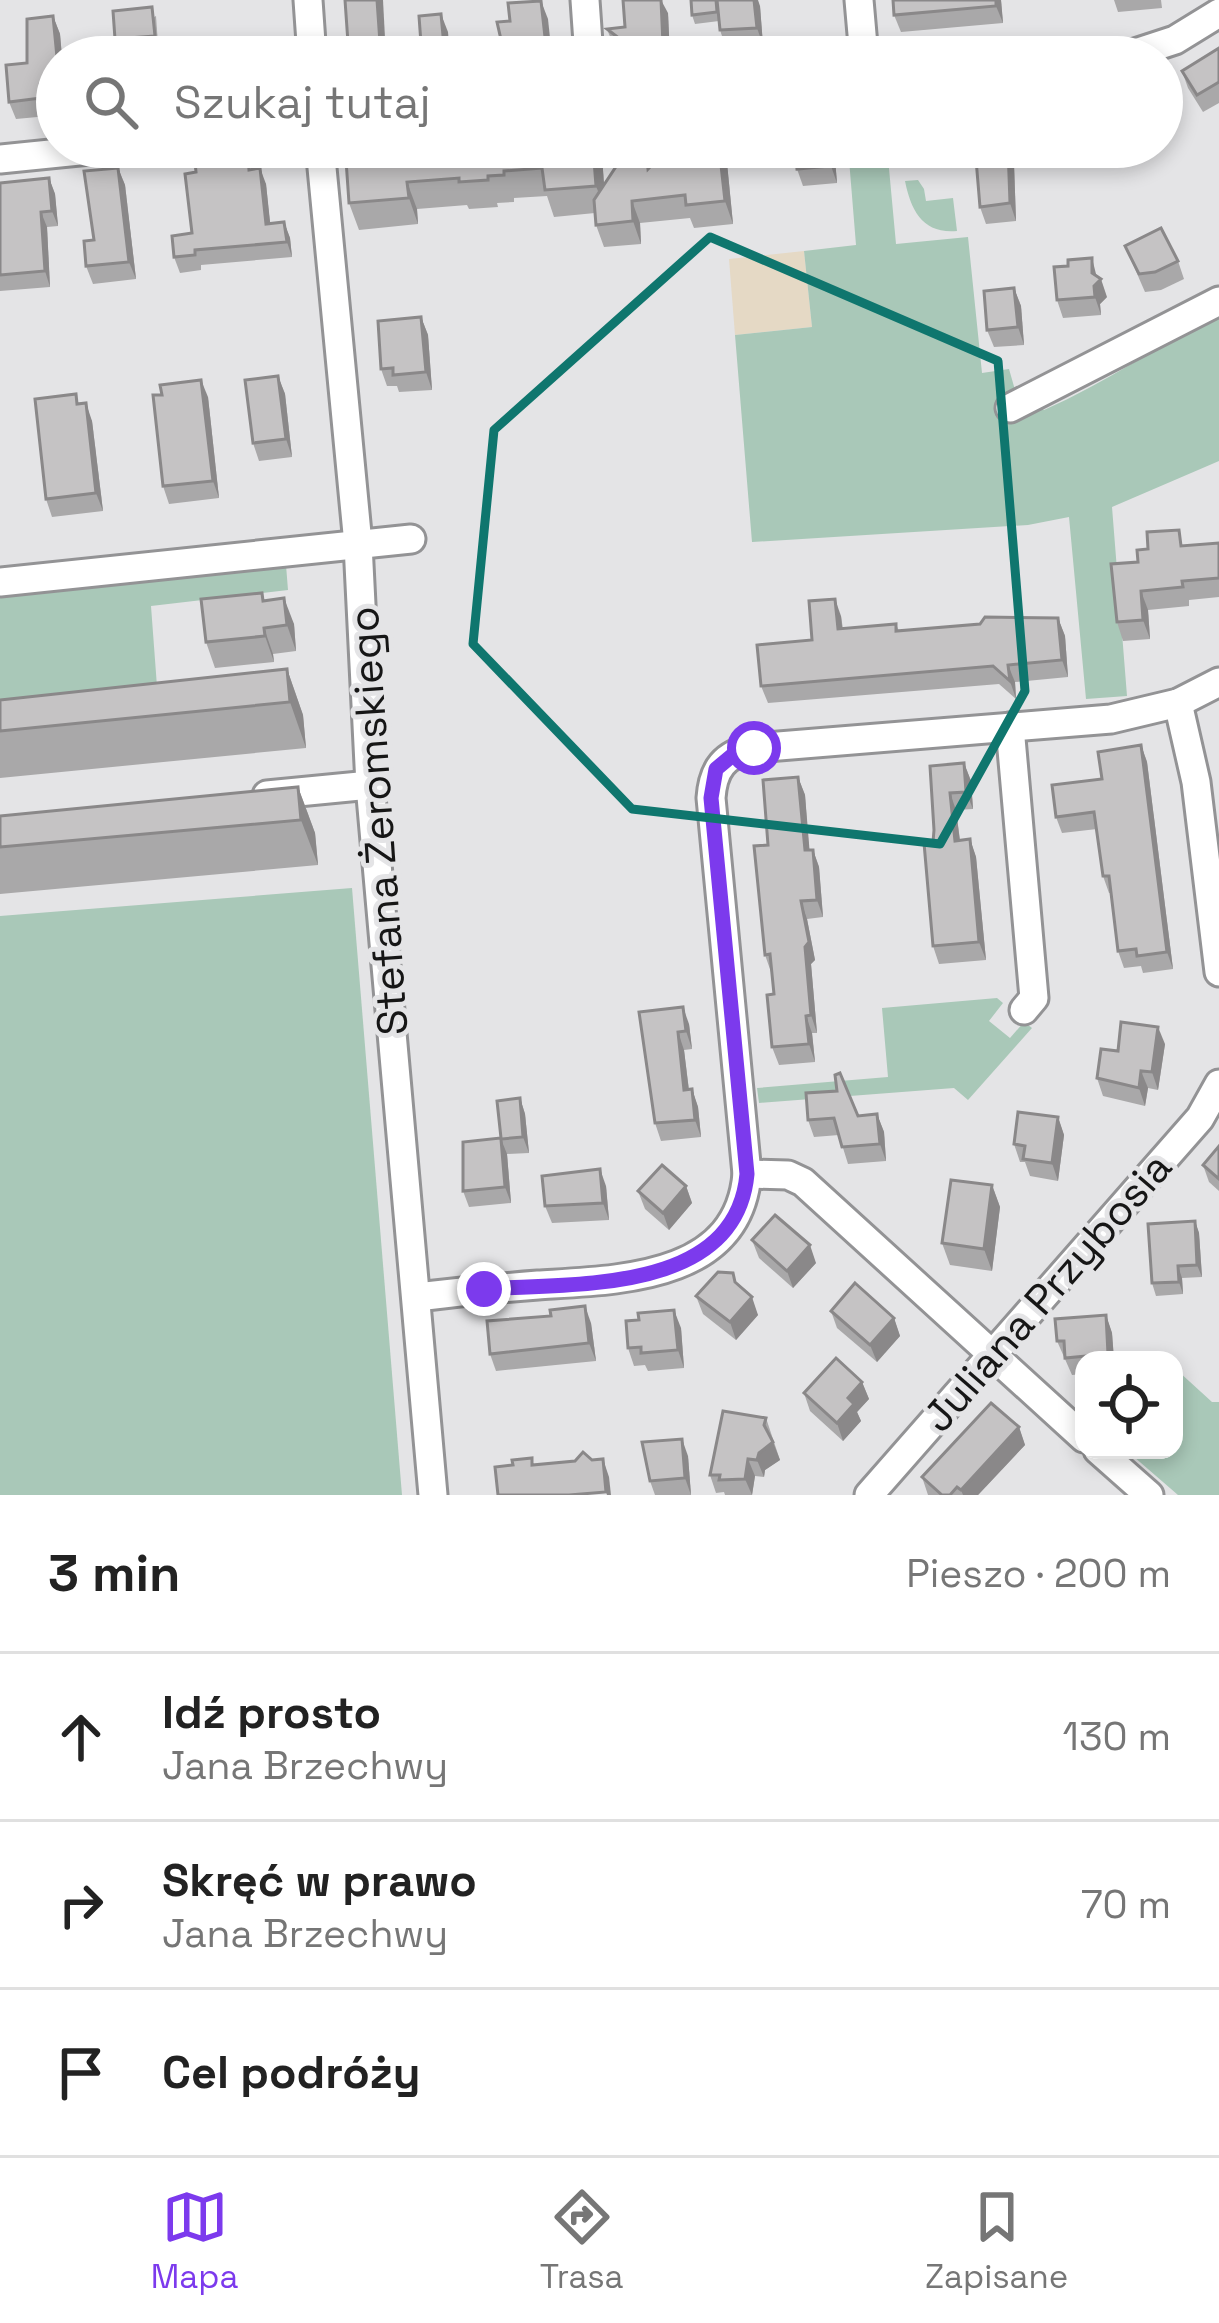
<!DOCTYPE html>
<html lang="pl">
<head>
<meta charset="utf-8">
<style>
	:root { --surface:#fff; --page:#f2f2f2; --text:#222; --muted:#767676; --line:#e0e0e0; --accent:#7c3aed }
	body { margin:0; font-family:"Space Grotesk",sans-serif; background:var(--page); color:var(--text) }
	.controls { position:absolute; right:36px; bottom:36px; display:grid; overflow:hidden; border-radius:24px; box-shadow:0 6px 18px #0003 }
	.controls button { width:108px; height:108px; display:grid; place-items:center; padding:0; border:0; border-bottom:3px solid var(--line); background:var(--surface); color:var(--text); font:60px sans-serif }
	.stop { position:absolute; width:36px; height:36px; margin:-27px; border:9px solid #7c3aed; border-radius:50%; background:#fff }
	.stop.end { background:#7c3aed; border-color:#fff; box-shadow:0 3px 12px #0008 }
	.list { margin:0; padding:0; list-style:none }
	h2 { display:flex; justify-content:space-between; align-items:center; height:156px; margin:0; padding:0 48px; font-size:51px }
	h2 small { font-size:39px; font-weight:400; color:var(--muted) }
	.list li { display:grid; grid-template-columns:78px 1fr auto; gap:36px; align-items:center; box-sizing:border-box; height:168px; padding:0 48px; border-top:3px solid var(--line) }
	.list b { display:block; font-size:45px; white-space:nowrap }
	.list p { margin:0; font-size:39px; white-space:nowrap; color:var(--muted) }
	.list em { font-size:39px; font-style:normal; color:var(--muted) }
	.icon { flex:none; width:66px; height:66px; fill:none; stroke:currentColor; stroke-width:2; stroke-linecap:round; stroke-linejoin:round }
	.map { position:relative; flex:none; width:1219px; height:1495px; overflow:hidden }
	.search { position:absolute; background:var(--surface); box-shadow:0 6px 18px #0003; left:36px; right:36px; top:36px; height:132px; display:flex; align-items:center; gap:30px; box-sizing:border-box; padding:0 42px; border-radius:66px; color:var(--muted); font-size:45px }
	.sheet { height:660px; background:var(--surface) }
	nav { display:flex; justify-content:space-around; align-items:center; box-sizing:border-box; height:168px; border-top:3px solid var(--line); background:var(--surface); font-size:33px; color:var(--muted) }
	nav a { display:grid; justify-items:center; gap:6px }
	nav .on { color:var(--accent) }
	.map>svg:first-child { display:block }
	.industrial { fill:#e5d9c5 }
	.green { fill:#a9c8b8 }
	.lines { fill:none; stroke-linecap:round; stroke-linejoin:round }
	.street-casing { stroke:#939395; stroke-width:33 }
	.street { stroke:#fff; stroke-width:27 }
	.wall { fill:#a9a8a9 }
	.shaded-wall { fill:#8a8889 }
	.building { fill:#c5c3c4; stroke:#8a8889; stroke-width:3 }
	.route { stroke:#7c3aed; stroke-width:15 }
	.marked { fill:none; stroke:#0f766e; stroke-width:9; stroke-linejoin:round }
	.labels { text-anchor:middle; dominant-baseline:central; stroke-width:10; stroke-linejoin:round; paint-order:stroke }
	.street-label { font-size:42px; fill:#161616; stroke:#e4e4e6 }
</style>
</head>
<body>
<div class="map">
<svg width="1219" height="1495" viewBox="0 0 1219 1495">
	<rect width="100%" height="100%" fill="#e4e4e6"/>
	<polygon class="industrial" points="804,251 812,327 735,335 729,259"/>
	<g class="green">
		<path d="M848 147H887L896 244 968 237 982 373 1009 369 1015 390 1044 410C1105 383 1160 345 1219 314V461L1112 507 1127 696 1086 699 1069 517 1028 525 752 542 735 335 812 327 804 251 856 245Z"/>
		<path d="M918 180 924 189 926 201 953 198 957 231C923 234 911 211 905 181Z"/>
		<polygon points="286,565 288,590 151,606 158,700 0,716 0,595"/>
		<polygon points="352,888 402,1495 0,1495 0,916"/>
		<polygon points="997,998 1003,1003 989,1021 1010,1038 1024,1022 1032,1028 968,1100 954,1088 759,1103 757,1088 888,1077 882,1008"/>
		<polygon points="1178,1371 1212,1402 1219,1402 1219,1495 1178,1495 1126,1450 1174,1450 1174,1375"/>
	</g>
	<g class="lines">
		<g class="street-casing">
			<g id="street">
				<polyline points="308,0 312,57"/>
				<polyline points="585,0 589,57"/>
				<polyline points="859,0 864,57"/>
				<polyline points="1123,57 1175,40 1219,13"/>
				<polyline points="320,147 358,544 370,785 433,1495"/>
				<polyline points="0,159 119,147"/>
				<polyline points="1010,408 1219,301"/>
				<polyline points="0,582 411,539"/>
				<polyline points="1178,703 1196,782 1219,972"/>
				<polyline points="1010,727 1034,998 1024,1010"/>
				<polyline points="267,795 370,785"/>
				<polyline points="747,1174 788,1175 803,1182 1084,1438"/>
				<path d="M417 1297C458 1292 498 1288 538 1285 618 1280 738 1280 747 1174L711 798C713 769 724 754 754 748L1111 719 1178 703 1219 682"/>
				<polyline points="1098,1450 1149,1495"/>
				<polyline points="869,1495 1200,1118 1219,1084"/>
			</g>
		</g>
		<use href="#street" class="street"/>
	</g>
	<g class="wall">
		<polygon points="1001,0 1003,23 901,32 894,15"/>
		<polygon points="1114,0 1161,0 1162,8 1118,12"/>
		<polygon points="760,6 763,45 726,48 720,30 719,21 695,24 692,15"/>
		<polygon points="668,13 670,57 627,57 614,47 607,29 625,27"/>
		<polygon points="53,16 60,34 62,57 57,57 57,101 46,102 48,116 16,119 9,102 27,63"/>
		<polygon points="156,16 158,44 118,48 115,39"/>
		<polygon points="1219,48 1219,103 1203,112 1188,88 1182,71"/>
		<polygon points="354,147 598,147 602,156 604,185 653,163 727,163 733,224 694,228 690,218 640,223 641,244 604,247 596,225 595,213 554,217 547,196 514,198 514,202 497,203 498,207 469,209 467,205 417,209 418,224 359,230 349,203 355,160"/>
		<polygon points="834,147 837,183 803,186 797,169"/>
		<polygon points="975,147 1068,147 1069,152 1018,159 1019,164 1014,164 1016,221 986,224 980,207"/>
		<polygon points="118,168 125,185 136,279 93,284 86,266"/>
		<polygon points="253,169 266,184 270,224 284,222 290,238 292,257 201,265 201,270 180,273 174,257 192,233"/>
		<polygon points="49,178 55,194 58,226 47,227 50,287 0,291 0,183"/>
		<polygon points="1125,246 1178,261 1184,279 1161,290 1145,292"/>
		<polygon points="1014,288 1021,306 1024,345 994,347 987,330"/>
		<polygon points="1107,297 1100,304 1101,315 1063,318 1057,300"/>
		<polygon points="421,317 428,335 432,390 399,392 397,386 387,386 381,369"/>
		<polygon points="278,376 285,394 292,457 259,461 253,443"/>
		<polygon points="162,395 208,397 219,498 169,504 163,486"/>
		<polygon points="79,404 92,421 103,511 52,517 46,499"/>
		<polygon points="1219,543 1219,597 1189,600 1189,606 1148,610 1150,639 1123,641 1117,622 1138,562 1185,546"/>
		<polygon points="265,600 294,624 296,651 273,654 274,662 215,668 206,642"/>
		<polygon points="841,616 843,629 896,624 899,631 1058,618 1065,636 1068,677 1015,682 1016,699 999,684 768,703 761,686"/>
		<polygon points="287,669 303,715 306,748 0,778 0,700"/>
		<polygon points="1141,745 1147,762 1173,969 1143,973 1141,966 1124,968 1118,951 1111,893 1109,893 1103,876 1097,829 1062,833 1056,817"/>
		<polygon points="964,763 971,781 973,809 956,810 960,840 970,839 976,857 986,960 939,964 933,946 934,830"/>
		<polygon points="798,777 805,795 809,850 813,850 819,867 823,917 807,919 815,960 811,964 817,1033 812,1033 815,1062 779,1065 772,1047 774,994 771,972 765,955 768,845"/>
		<polygon points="298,787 315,833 318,865 0,894 0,816"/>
		<polygon points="639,1012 689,1024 692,1049 684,1050 689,1090 692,1089 698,1107 701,1137 661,1141 655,1123"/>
		<polygon points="1165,1044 1158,1090 1148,1088 1145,1106 1103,1096 1097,1078 1118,1051"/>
		<polygon points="520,1098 525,1114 529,1153 507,1154 511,1203 469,1207 463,1191 501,1138"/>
		<polygon points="877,1114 884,1132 886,1161 848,1164 839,1135 814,1137 808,1120"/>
		<polygon points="1058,1117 1064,1135 1058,1181 1030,1176 1025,1162 1020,1162 1014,1144"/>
		<polygon points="1219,1146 1219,1191 1209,1182 1203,1165"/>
		<polygon points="992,1185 1000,1207 992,1271 950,1265 942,1243"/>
		<polygon points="606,1186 609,1220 552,1223 545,1206"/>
		<polygon points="686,1186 692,1203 669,1230 645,1209 638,1191"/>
		<polygon points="1195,1221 1199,1233 1202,1277 1182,1278 1183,1294 1156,1296 1152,1283"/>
		<polygon points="752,1240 816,1263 793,1288 759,1258"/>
		<polygon points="737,1284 758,1315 736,1340 703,1314 696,1296"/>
		<polygon points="831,1311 894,1318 900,1336 877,1362 837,1328"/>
		<polygon points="1106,1315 1112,1333 1114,1360 1084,1360 1084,1374 1072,1375 1057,1341"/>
		<polygon points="639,1320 681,1328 684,1368 648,1371 645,1365 634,1366 628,1348"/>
		<polygon points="591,1323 596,1361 496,1371 490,1354"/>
		<polygon points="862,1382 869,1399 857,1412 861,1421 843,1441 810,1411 804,1393"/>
		<polygon points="766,1418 780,1460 765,1470 764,1477 755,1476 752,1495 725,1495 724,1492 716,1493 710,1475"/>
		<polygon points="1019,1427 1025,1445 978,1495 928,1495 922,1477"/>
		<polygon points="688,1456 691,1495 655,1495 650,1481"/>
	</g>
	<g class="shaded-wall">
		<polygon points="377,0 383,0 386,57 381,57"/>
		<polygon points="661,0 668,13 670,57 663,44"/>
		<polygon points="754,0 758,0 760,6 763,45 757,28"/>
		<polygon points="996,0 1001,0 1003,23 996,6"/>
		<polygon points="541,1 548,19 552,57 548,57 547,55"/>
		<polygon points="441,14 448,32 450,57 445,57"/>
		<polygon points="53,16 60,34 62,57 57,57"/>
		<polygon points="40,84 46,102 48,116 41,98"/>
		<polygon points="593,147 598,147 602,156 606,212 596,186"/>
		<polygon points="646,147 651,147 656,191 648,169"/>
		<polygon points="719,147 721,147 727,163 733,224 725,201"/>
		<polygon points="829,147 834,147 837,183 831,166"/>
		<polygon points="1008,147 1014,164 1016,221 1010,203"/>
		<polygon points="118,168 125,185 136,279 129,262"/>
		<polygon points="260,168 266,184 272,240 266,224"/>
		<polygon points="49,178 55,194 58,226 52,211"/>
		<polygon points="407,182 417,209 418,224 409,198"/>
		<polygon points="632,201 640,223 641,244 633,221"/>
		<polygon points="41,212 47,227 50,287 45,271"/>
		<polygon points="284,222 290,238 292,257 287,242"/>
		<polygon points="1092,258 1098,282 1101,279 1107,297 1100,304 1101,315 1095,297"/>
		<polygon points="1014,288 1021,306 1024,345 1018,327"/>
		<polygon points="421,317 428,335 432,390 426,372"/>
		<polygon points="278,376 285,394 292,457 286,439"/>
		<polygon points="201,380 208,397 219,498 213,481"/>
		<polygon points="86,403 92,421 103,511 96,493"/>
		<polygon points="1141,591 1148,610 1150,639 1143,620"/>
		<polygon points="284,598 294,624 296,651 287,625"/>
		<polygon points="835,599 841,616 844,647 838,629"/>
		<polygon points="1058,618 1065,636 1068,677 1062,660"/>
		<polygon points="264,628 273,654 274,662 265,636"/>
		<polygon points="1008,665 1015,682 1016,699 1010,681"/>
		<polygon points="287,669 303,715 306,748 290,702"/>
		<polygon points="1141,745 1147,762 1173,969 1167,952"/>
		<polygon points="964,763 971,781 973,809 966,792"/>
		<polygon points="798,777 805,795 811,868 805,850"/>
		<polygon points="298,787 315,833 318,865 301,820"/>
		<polygon points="950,793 956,810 962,858 955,841"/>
		<polygon points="970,839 976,857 986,960 979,942"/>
		<polygon points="813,850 819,867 823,917 817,900"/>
		<polygon points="801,901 807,919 815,960 811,964 817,1033 811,1015"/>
		<polygon points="683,1007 689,1024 692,1049 686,1031"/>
		<polygon points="806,1016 812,1033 815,1062 809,1044"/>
		<polygon points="1158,1027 1165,1044 1158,1090 1152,1072"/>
		<polygon points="678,1032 684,1050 691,1108 684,1090"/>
		<polygon points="1141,1071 1148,1088 1145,1106 1139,1088"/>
		<polygon points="692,1089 698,1107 701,1137 695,1120"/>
		<polygon points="520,1098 525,1114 529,1153 523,1137"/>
		<polygon points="877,1114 884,1132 886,1161 880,1144"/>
		<polygon points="1058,1117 1064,1135 1058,1181 1052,1163"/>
		<polygon points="501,1139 507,1154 511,1203 505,1187"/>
		<polygon points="600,1169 606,1186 609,1220 603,1203"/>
		<polygon points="992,1185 1000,1207 992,1271 984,1249"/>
		<polygon points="686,1186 692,1203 669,1230 663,1213"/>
		<polygon points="1195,1221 1199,1233 1202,1277 1197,1265"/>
		<polygon points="810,1245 816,1263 793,1288 787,1271"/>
		<polygon points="1178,1266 1182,1278 1183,1294 1179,1282"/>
		<polygon points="752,1297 758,1315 736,1340 730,1322"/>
		<polygon points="585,1306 591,1323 596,1361 589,1343"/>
		<polygon points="674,1310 681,1328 684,1368 678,1350"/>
		<polygon points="1106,1315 1112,1333 1114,1360 1110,1360 1108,1354"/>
		<polygon points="894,1318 900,1336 877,1362 870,1345"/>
		<polygon points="862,1382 869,1399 857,1412 861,1421 843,1441 837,1423 848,1398"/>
		<polygon points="1019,1427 1025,1445 978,1495 963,1495 961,1490"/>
		<polygon points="682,1439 688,1456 691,1495 685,1478"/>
		<polygon points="773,1442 780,1460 765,1470 764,1477 757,1460 759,1453"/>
		<polygon points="603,1459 609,1477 611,1495 607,1495 606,1492"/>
		<polygon points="748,1459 755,1476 752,1495 745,1479"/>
	</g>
	<g class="building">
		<polygon points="345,0 377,0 381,57 349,57"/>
		<polygon points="623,0 661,0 663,44 629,46 607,29 625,27"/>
		<polygon points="691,0 716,0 717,12 692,15"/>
		<polygon points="717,0 754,0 757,28 720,30"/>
		<polygon points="893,0 996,0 996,6 894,15"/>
		<polygon points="541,1 547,55 505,57 497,22 510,21 508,3"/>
		<polygon points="152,7 155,36 115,39 113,11"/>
		<polygon points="441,14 445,57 422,57 419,16"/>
		<polygon points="53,16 57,57 57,82 40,84 41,98 9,102 6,65 27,63 27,19"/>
		<polygon points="259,43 261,57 152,57 151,50 190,46 190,50"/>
		<polygon points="1219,48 1219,82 1197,95 1182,71"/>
		<polygon points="354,147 593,147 596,186 545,190 542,168 504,171 504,175 488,176 488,180 459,182 459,178 407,182 409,198 349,203 346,160 355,160"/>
		<polygon points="629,147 646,147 648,169 669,147 719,147 725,201 686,205 685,195 632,201 633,221 596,225 594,200"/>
		<polygon points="795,147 829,147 831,166 797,169"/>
		<polygon points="975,147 1008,147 1010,203 980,207"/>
		<polygon points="248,156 249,170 260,168 266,224 284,222 287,242 195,250 195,255 174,257 172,236 192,233 185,174 196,172 195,162"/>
		<polygon points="118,168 129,262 86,266 84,241 94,240 84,171"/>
		<polygon points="49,178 52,211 41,212 45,271 0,275 0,183"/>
		<polygon points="1161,228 1178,261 1155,272 1139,274 1125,246"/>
		<polygon points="1092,258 1092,273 1101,279 1094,286 1095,297 1057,300 1054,267 1068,266 1068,260"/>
		<polygon points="1014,288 1018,327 987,330 984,291"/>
		<polygon points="421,317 426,372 393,375 393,368 381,369 378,321"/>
		<polygon points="278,376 286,439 253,443 245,380"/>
		<polygon points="201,380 213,481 163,486 153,395 162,395 160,385"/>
		<polygon points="76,394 77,404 86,403 96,493 46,499 35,399"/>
		<polygon points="1179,530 1181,546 1219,543 1219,578 1182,581 1183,587 1141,591 1143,620 1117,622 1111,564 1138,562 1137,550 1148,549 1147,532"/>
		<polygon points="262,593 263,601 284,598 287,625 264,628 265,636 206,642 201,599"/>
		<polygon points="835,599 838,629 896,624 896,631 980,624 985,617 1058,618 1062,660 1008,665 1010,681 993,666 761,686 757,645 812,640 809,601"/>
		<polygon points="287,669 290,702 0,731 0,700"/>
		<polygon points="1141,745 1167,952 1137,956 1136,949 1118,951 1109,876 1103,876 1094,812 1056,817 1052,785 1102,779 1098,752"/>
		<polygon points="964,763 966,792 950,793 955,841 970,839 979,942 933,946 924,843 933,842 934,830 930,766"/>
		<polygon points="798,777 805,850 813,850 817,900 801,901 809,942 805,947 811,1015 806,1016 809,1044 772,1047 767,995 774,994 770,954 765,955 754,846 768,845 763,780"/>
		<polygon points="298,787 301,820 0,847 0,816"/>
		<polygon points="683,1007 686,1031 678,1032 684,1090 692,1089 695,1120 655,1123 639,1012"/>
		<polygon points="1121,1022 1158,1027 1152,1072 1141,1071 1139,1088 1097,1078 1101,1049 1118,1051"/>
		<polygon points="840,1073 858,1116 877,1114 880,1144 842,1147 834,1118 808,1120 806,1093 837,1091 835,1075"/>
		<polygon points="520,1098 523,1137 501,1139 505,1187 463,1191 463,1142 501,1138 497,1101"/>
		<polygon points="1018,1112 1058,1117 1052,1163 1023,1159 1025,1146 1014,1144"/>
		<polygon points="1219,1146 1219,1179 1203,1165"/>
		<polygon points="662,1165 686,1186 663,1213 638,1191"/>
		<polygon points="600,1169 603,1203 545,1206 542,1176"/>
		<polygon points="951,1180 992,1185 984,1249 942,1243"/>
		<polygon points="775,1215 810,1245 787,1271 752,1240"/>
		<polygon points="1195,1221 1197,1265 1178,1266 1179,1282 1152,1283 1148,1224"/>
		<polygon points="718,1272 733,1273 735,1282 752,1297 730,1322 696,1296"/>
		<polygon points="855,1283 894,1318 870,1345 831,1311"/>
		<polygon points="585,1306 589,1343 490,1354 487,1321 551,1316 550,1310"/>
		<polygon points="674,1310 678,1350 641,1353 641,1347 628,1348 626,1321 639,1320 638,1313"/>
		<polygon points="1106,1315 1108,1354 1065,1358 1064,1341 1057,1341 1055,1319"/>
		<polygon points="836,1358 862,1382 848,1398 854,1404 837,1423 804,1393"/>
		<polygon points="991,1403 1019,1427 961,1490 957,1487 950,1495 942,1495 922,1477"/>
		<polygon points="723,1411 766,1418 764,1425 773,1442 759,1453 757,1460 748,1459 745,1479 719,1480 720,1475 710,1475"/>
		<polygon points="682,1439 685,1478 650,1481 642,1442"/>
		<polygon points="583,1452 592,1460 603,1459 606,1492 569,1495 498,1495 495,1467 513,1465 512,1460 532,1458 532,1465 575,1461"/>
	</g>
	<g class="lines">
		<path class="route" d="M484 1289C571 1283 736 1295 747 1174L711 798 716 769 734 754 754 748"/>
	</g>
	<path class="marked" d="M710 237 998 361 1025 691 940 844 632 809 473 644 494 430Z"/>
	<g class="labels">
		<g class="street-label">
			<text transform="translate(378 821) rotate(-94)">Stefana Żeromskiego</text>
			<text transform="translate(1047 1292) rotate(-49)">Juliana Przybosia</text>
		</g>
	</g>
</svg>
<div class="controls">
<button><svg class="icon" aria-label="locate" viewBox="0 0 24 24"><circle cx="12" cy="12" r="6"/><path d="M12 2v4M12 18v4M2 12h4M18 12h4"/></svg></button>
</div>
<div class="stop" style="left:754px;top:748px"></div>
<div class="stop end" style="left:484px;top:1289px"></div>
<div class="search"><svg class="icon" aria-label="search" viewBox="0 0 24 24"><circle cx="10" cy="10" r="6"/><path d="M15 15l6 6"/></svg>Szukaj tutaj</div>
</div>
<section class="sheet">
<h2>3 min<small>Pieszo · 200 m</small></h2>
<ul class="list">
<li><svg class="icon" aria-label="ahead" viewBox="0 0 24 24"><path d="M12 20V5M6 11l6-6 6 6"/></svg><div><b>Idź prosto</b><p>Jana Brzechwy</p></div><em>130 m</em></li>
<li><svg class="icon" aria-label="right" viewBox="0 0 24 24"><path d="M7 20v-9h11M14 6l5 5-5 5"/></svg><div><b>Skręć w prawo</b><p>Jana Brzechwy</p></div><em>70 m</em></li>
<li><svg class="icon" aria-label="arrive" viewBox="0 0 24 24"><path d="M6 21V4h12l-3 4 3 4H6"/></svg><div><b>Cel podróży</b></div></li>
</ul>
</section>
<nav>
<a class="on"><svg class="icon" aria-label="map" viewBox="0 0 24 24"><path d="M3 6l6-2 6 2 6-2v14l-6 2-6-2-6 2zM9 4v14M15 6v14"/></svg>Mapa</a>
<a><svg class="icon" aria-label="directions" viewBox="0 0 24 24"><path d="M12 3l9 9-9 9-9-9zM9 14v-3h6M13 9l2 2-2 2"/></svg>Trasa</a>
<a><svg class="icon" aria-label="saved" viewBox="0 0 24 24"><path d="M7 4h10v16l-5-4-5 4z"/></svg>Zapisane</a>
</nav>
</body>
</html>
